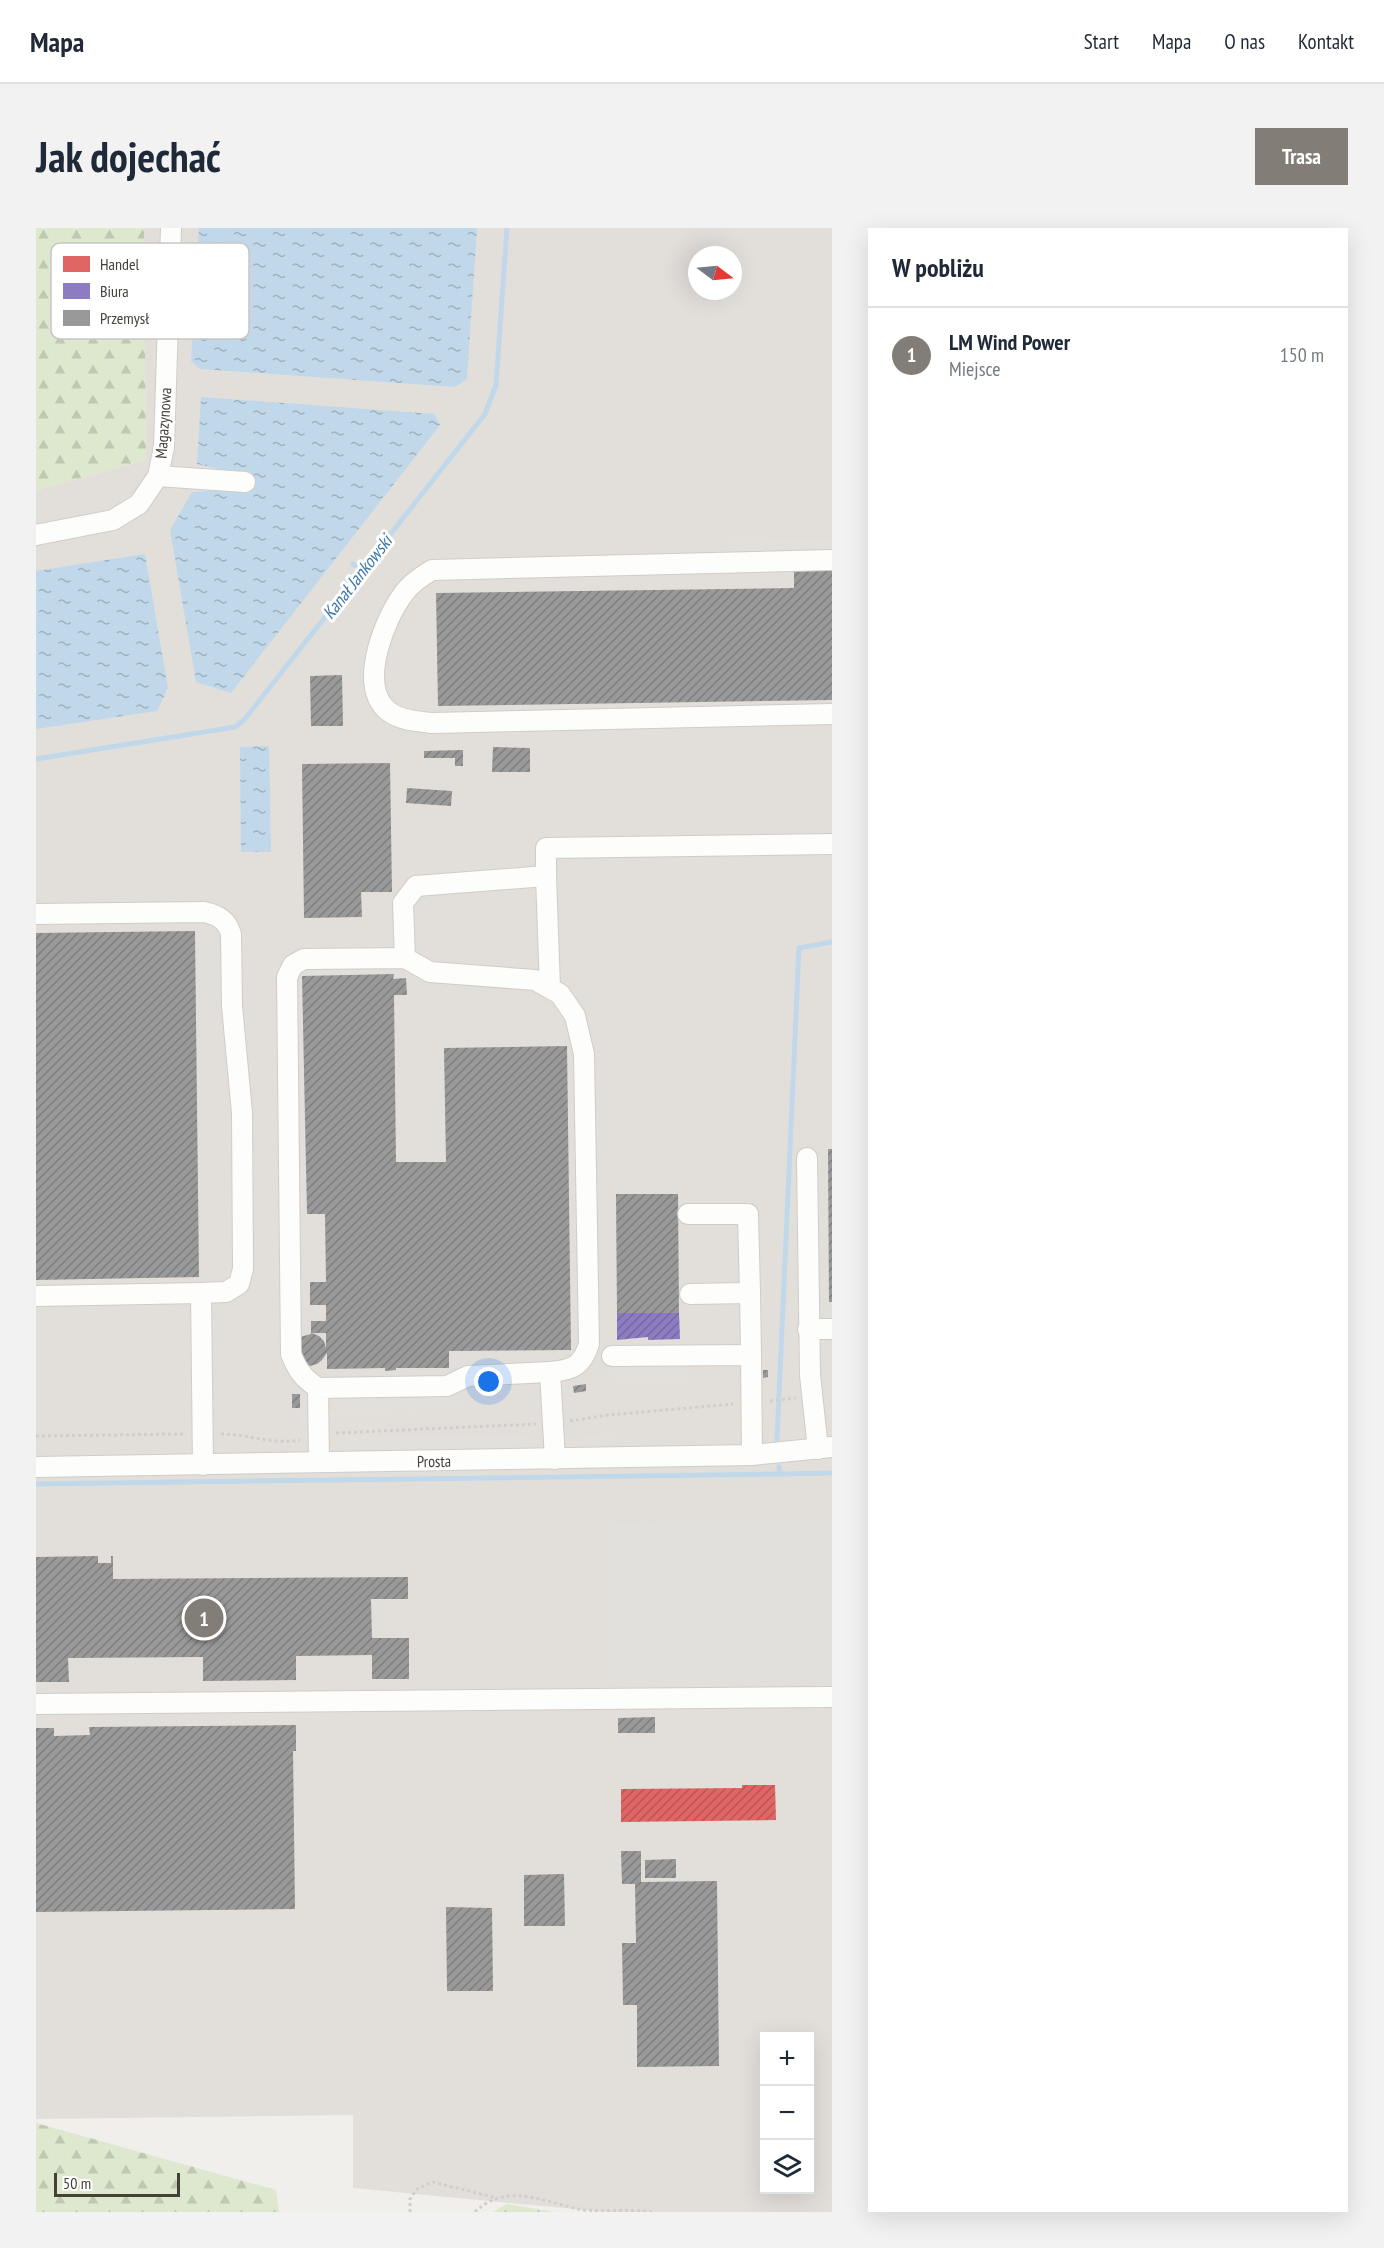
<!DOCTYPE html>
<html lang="pl">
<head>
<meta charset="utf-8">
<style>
	:root { --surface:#fff; --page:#f2f2f3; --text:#1f2937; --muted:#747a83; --line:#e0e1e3; --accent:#827e77 }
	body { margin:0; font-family:"PT Sans Narrow",sans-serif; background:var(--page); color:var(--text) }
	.controls { position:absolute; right:18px; bottom:18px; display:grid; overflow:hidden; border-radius:0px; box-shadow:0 6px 24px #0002 }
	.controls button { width:54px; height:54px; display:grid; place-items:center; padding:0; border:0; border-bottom:2px solid var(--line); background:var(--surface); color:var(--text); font:30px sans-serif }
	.compass { position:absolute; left:652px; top:18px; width:54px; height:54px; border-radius:50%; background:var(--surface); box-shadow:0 6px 24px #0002; rotate:106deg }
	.scale { position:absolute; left:18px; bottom:15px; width:126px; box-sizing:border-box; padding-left:6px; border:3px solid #464138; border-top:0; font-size:16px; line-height:21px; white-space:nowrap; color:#464138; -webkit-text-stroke:4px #fff; paint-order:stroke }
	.you { position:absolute; left:453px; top:1154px; width:21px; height:21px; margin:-15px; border:4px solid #fff; border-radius:50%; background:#1a73e8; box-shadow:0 0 0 9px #1a73e833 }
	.badge { display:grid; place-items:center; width:39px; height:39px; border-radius:50%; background:var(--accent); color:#fff; font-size:20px; font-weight:700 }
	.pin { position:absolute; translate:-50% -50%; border:3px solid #fff; box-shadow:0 2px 6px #0006 }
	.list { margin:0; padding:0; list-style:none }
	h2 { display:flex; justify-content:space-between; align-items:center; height:78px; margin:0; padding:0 24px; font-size:26px }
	h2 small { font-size:20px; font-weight:400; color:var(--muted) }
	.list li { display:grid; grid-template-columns:39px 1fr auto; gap:18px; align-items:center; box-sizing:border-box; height:96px; padding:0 24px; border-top:2px solid var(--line) }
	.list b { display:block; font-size:22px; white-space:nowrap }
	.list p { margin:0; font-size:20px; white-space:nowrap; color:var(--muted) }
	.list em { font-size:20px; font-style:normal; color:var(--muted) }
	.icon { flex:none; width:33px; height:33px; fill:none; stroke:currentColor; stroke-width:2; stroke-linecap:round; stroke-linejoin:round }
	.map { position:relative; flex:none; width:796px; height:1984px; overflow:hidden; border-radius:0px }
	header { display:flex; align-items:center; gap:36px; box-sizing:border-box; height:84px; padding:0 30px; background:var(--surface); border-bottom:2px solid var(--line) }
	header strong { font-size:28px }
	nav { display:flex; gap:33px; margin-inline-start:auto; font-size:21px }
	.intro { display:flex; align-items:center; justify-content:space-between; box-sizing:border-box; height:144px; padding:0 36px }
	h1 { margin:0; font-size:42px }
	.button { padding:15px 27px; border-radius:0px; background:var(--accent); color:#fff; font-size:21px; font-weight:700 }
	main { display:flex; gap:36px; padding:0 36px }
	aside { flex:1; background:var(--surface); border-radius:0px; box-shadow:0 6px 24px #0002 }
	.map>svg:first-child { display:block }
	.industrial { fill:#e2dfdb; fill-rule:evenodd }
	.forest { fill:url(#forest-firs) }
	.parking { fill:#e2e0dc }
	.water { fill:url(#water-ripples) }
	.shops { fill:url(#shops-hatch) }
	.offices { fill:url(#offices-hatch) }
	.industry { fill:url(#industry-hatch); fill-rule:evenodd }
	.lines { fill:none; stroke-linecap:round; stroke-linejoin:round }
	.stream { stroke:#c0d8ea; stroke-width:5 }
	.minor-casing { stroke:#cfcdc9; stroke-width:22 }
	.path { stroke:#d1cfcc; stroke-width:3; stroke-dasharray:3 3; stroke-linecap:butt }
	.minor { stroke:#fdfdfc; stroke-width:20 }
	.labels { text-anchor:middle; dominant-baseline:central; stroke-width:6; stroke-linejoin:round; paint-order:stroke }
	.street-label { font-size:16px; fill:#464138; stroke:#fff }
	.water-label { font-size:18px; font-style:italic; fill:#3b77a8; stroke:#fff }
	.key { fill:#fff; stroke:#c8c6c3; stroke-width:1.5 }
	.key-label { font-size:16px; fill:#464138 }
</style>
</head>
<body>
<header>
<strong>Mapa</strong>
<nav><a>Start</a><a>Mapa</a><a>O nas</a><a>Kontakt</a></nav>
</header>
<div class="intro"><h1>Jak dojechać</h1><a class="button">Trasa</a></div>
<main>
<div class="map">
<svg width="796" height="1984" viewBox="0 0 796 1984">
	<defs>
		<pattern id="forest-firs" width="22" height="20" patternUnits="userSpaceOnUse" patternTransform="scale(1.5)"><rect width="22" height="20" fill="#dde8ce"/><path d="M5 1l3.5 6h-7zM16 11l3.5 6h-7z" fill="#bfc8b2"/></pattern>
		<pattern id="water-ripples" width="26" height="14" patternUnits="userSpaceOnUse" patternTransform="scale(1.5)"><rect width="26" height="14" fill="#c0d8ea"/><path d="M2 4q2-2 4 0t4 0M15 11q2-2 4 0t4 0" fill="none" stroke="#9eb1bf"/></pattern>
		<pattern id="shops-hatch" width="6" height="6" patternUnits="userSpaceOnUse" patternTransform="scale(1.5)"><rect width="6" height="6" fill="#e06666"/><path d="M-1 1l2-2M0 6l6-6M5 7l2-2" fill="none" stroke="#b75655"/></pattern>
		<pattern id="offices-hatch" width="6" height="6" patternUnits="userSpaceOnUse" patternTransform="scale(1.5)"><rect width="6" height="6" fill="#8e7cc3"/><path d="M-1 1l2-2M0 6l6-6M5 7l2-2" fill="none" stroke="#76679f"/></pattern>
		<pattern id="industry-hatch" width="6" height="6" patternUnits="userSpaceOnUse" patternTransform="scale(1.5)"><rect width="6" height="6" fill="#999"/><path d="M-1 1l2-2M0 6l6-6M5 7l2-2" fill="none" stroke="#7f7e7e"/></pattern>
	</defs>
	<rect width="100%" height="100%" fill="#f1efeb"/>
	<path class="industrial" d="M108 0H796V1984H570L317 1960V1887L0 1891V262L110 232ZM661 27H697V63H661ZM728 1808H774V1962H728Z"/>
	<g class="forest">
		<polygon points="0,0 108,0 110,232 0,262"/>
		<polygon points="0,1895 240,1962 243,1984 0,1984"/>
		<polygon points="471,1976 519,1984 457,1984"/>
	</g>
	<g class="parking">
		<polygon points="796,313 796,325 692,326 692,314"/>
		<polygon points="578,1128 651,1128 651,1149 579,1150"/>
		<polygon points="426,1158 426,1180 301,1181 301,1160"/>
		<polygon points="282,1177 300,1184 298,1198 282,1189 265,1198 262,1185"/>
		<polygon points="574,1206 575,1230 550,1231 549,1207"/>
		<polygon points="493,1208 493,1222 306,1224 306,1210"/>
		<polygon points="796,1292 796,1451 579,1452 578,1295"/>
	</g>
	<g class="water">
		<polygon points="163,0 441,0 431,151 419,159 164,141 155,133"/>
		<polygon points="165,169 398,186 404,197 195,465 160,454 134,302 156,264 211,260 213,248 161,236"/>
		<polygon points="109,326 132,460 121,483 0,501 0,343"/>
		<polygon points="233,518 235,624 205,624 204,519"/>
	</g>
	<polygon class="shops" points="706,1557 739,1557 740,1592 585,1594 585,1561 706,1560"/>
	<polygon class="offices" points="581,1085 643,1085 644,1111 612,1112 612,1109 581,1112"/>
	<g class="industry">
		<polygon points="796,339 796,472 402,478 400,365 758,360 758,340"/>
		<polygon points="306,447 307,498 275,498 274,448"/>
		<polygon points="457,519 494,520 494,544 456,544"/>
		<polygon points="427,522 427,538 419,538 419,530 388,530 388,523"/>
		<polygon points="354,535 356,664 325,664 326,689 268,690 266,536"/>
		<polygon points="371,560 416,563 415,578 370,575"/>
		<polygon points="159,703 163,1049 0,1052 0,705"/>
		<path d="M358 746 357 751 370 750 371 767H358L360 934H410L408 820 531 818 535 1122 413 1123V1140H360V1142L349 1143V1140L291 1141V1125L286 1132 281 1136 274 1138 263 1133 264 1109 275 1106V1093H290V1077H274V1054H290L289 986H271L266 748ZM276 1105H290V1120L288 1113 283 1108Z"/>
		<polygon points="792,921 796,921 796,1074 793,1074"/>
		<polygon points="580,966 642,966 643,1085 581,1085"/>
		<polygon points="727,1142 732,1142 732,1149 727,1150"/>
		<polygon points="550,1156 550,1163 538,1165 537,1158"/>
		<rect x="256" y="1166" width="8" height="14"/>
		<polygon points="62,1328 62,1335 75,1335 75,1328 77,1328 77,1351 372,1349 372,1371 335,1371 336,1410 373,1410 373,1451 336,1451 336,1427 260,1428 260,1452 167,1453 167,1429 32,1430 33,1454 0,1454 0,1329"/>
		<polygon points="619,1489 619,1505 582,1505 582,1490"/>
		<polygon points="260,1497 260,1523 257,1523 259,1681 0,1684 0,1500 18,1500 18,1508 54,1507 53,1499"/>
		<polygon points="585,1623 605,1623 605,1654 681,1653 683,1838 601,1839 601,1777 587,1777 586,1715 600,1715 599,1656 586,1656"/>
		<polygon points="640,1631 640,1650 609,1650 609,1632"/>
		<polygon points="528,1646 529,1698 488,1698 488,1647"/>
		<polygon points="410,1679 456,1680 457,1763 411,1763"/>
	</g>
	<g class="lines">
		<g class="stream">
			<polyline points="317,336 326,341"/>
			<polyline points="0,531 199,499 208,492 449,186 460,157 471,0"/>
			<polyline points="741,1212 763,720 796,714"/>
			<polyline points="743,1239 744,1246 796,1245"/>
			<polyline points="0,1256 744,1246"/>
		</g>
		<g class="minor-casing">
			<g id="minor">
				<polyline points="122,248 209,254"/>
				<polyline points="0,307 77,292 103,276 122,248 128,219 135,0"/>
				<path d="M796 332 396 342C386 348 375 355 368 365 349 390 324 452 348 479 359 492 379 493 395 495L796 486"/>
				<polyline points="510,648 514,760"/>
				<path d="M0 686 168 684C182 687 191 692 195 706L196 778 206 885 207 1041 203 1056 190 1064 165 1065"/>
				<polyline points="369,730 367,675 380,658 510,648 510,620 796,616"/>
				<polyline points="771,930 774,1147 782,1221"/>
				<polyline points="652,986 712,986 714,1065"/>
				<polyline points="654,1066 714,1065 715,1127"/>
				<polyline points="0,1068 165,1065 167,1237"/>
				<polyline points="772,1101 796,1101"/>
				<polyline points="576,1128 715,1127 716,1227"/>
				<path d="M282 1160C268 1151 261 1142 255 1126L251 749 257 737 268 731 369 730 394 744 499 752 524 766 539 788 548 826 553 1116C546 1138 537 1142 514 1144"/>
				<polyline points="283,1234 282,1160 411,1158 432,1148 514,1144 519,1231"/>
				<polyline points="0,1239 716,1227 796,1219"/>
				<polyline points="0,1476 796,1469"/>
			</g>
		</g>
		<g class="path">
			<polyline points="734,1173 760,1170"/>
			<polyline points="534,1193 573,1187 697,1176"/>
			<polyline points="300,1205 500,1196"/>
			<path d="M185 1206C212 1206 237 1217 264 1212"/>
			<polyline points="0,1208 148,1206"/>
			<polyline points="374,1984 374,1971 381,1961 397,1954 461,1970"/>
			<path d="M439 1984C472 1952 511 1976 548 1982 571 1984 595 1981 617 1984"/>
		</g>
		<use href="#minor" class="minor"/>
	</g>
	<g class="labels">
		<g class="street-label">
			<text transform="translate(127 195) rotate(-86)">Magazynowa</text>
			<text transform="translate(398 1233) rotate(-1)">Prosta</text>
		</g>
		<g class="water-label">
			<text transform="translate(321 349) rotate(-52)">Kanał Jankowski</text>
		</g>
	</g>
	<rect x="15" y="15" width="198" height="96" rx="9" class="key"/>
	<rect x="27" y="28" width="27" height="16" fill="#e06666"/>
	<rect x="27" y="55" width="27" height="16" fill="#8e7cc3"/>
	<rect x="27" y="82" width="27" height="16" fill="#999"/>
	<g class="key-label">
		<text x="64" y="42">Handel</text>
		<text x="64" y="69">Biura</text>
		<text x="64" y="96">Przemysł</text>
	</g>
</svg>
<div class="controls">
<button>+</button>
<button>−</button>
<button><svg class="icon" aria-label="layers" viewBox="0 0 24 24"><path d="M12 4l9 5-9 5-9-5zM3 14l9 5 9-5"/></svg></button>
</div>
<svg class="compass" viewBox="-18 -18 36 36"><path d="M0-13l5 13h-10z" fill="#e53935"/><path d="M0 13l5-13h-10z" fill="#747a83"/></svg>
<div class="scale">50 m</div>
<div class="you"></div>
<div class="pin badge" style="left:168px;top:1390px">1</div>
</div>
<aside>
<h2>W pobliżu<small></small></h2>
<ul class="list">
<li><span class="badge">1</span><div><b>LM Wind Power</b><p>Miejsce</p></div><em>150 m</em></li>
</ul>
</aside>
</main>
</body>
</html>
